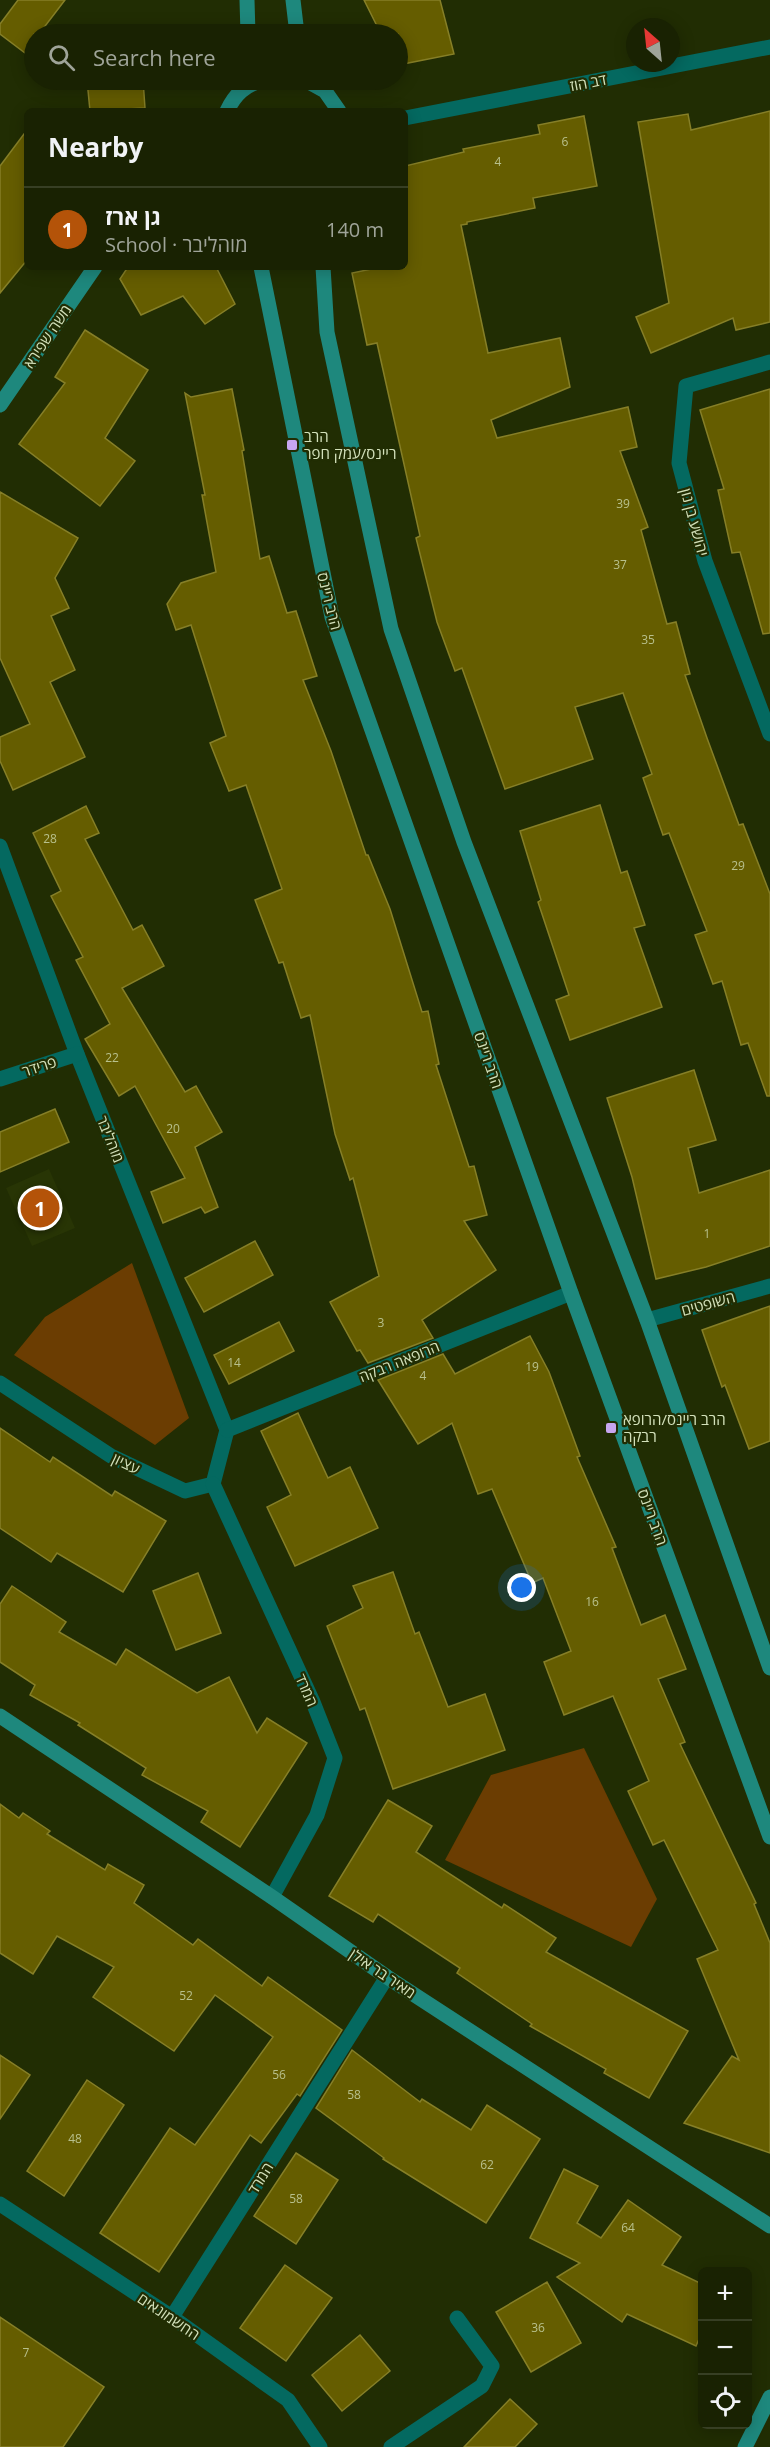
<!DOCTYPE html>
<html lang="en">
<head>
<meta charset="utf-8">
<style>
	:root { --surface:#192202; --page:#262f11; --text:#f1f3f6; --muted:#9fa499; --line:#373f24; --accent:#b45309 }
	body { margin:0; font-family:"Open Sans",Heebo,sans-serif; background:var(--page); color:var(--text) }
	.controls { position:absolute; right:18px; bottom:18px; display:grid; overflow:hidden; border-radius:9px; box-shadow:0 3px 15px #0003 }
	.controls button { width:54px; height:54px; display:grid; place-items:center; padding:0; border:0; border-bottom:2px solid var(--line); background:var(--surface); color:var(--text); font:30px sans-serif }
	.compass { position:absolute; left:626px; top:18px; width:54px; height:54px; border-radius:50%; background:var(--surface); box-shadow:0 3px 15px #0003; rotate:333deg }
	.you { position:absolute; left:522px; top:1588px; width:21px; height:21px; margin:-15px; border:4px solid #fff; border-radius:50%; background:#1a73e8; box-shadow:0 0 0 9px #1a73e833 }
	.badge { display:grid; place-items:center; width:39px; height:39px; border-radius:50%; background:var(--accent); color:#fff; font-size:20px; font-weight:700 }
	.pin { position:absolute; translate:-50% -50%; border:3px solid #fff; box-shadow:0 2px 6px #0006 }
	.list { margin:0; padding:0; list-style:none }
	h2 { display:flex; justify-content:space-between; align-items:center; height:78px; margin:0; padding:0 24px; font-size:26px }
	h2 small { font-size:20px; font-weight:400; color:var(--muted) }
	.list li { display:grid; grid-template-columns:39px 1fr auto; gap:18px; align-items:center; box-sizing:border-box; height:84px; padding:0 24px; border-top:2px solid var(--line) }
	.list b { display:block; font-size:22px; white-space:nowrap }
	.list p { margin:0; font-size:20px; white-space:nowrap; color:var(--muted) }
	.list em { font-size:20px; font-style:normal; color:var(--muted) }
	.icon { flex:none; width:33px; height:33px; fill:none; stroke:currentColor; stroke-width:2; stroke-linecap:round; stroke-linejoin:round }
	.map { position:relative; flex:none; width:770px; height:2447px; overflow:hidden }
	.search { position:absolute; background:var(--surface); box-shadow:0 3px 15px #0003; left:24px; top:24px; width:384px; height:66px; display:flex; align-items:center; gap:15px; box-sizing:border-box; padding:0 21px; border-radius:33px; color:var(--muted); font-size:22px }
	.panel { position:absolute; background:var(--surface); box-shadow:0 3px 15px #0003; left:24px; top:108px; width:384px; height:162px; border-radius:9px }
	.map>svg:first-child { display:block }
	.built { fill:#283505 }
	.green { fill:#6b3d02 }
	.building { fill:#655d00; stroke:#867f27; stroke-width:1.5 }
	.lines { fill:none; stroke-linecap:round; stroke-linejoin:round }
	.street { stroke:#046960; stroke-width:15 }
	.secondary { stroke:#1e887d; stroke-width:15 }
	.poi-dot { fill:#c7a6f0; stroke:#212d03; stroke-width:2 }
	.labels { text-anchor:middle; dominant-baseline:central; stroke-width:4.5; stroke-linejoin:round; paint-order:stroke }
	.number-label { font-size:12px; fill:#b8c08c }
	.street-label { font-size:15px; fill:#d3e1bb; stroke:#212d03 }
	.poi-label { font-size:15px; fill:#d3e1bb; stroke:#212d03; text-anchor:start }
</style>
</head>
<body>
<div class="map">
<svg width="770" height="2447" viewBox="0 0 770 2447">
	<rect width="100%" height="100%" fill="#212d03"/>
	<polygon class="built" points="49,1169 75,1228 32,1246 6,1188"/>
	<g class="green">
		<polygon points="132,1263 189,1418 155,1445 14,1355 45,1317"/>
		<polygon points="584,1748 657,1899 631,1947 445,1860 491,1775"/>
	</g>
	<g class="building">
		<polygon points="18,0 65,0 39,34 34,34 34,41 25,53 0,34 0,24"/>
		<polygon points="364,0 440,0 454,54 398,65 398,34 381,34"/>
		<polygon points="87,80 143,80 145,108 90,111"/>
		<polygon points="770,111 770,322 736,330 733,318 651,353 636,317 669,303 638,122 688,114 691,130"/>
		<polygon points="584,116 597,186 533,198 535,208 467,222 467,224 461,225 488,353 560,338 570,387 491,420 497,438 628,407 637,447 620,451 648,527 641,530 667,624 676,622 690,674 685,675 707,738 739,825 743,824 770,894 770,1096 767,1096 748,1043 741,1045 722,981 713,984 695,935 707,931 669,833 663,835 643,778 652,774 623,693 575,707 593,759 505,789 462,668 455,671 437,622 416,538 420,536 377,343 367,345 352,273 381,267 405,267 405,166 464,152 463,149 540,134 538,125"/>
		<polygon points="27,130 27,260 0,293 0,166"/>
		<polygon points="128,267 216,267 235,304 205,324 183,296 141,315 120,279"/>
		<polygon points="85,330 148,370 105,438 135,461 100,506 19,444 65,383 55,377"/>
		<polygon points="232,389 244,450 242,451 260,559 269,556 287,613 296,611 317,676 303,680 331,751 366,855 368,855 390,909 422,1012 428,1011 439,1064 436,1065 469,1167 474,1166 487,1215 464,1221 496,1270 422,1320 433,1338 368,1363 360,1350 357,1351 330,1302 379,1276 353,1178 350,1180 335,1134 310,1015 301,1018 283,962 279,963 255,900 282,889 246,785 229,791 210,743 226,736 191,625 176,630 167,604 181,583 216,572 202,495 205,495 185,393 191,397"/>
		<polygon points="770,389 770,633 763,634 740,552 732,553 718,490 724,489 700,410"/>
		<polygon points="0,492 78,538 55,578 69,608 51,616 75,670 50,682 85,757 13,790 0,761 0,737 30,724 0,658"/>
		<polygon points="600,805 621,873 627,871 645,925 634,928 662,1007 570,1040 556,1000 569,995 538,902 541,900 520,831"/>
		<polygon points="86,806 99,833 85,839 133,930 142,925 164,966 122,988 185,1092 196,1086 222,1132 195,1147 218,1207 205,1213 201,1207 163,1223 151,1192 185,1178 135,1086 119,1096 85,1039 110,1024 76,960 83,957 51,896 61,891 33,833"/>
		<polygon points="694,1070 716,1140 688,1148 699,1193 770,1170 770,1246 706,1267 656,1279 632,1177 607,1098"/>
		<polygon points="55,1109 69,1142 0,1172 0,1132"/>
		<polygon points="255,1241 273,1275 204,1312 185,1278"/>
		<polygon points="770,1306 770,1441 749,1449 725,1385 722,1387 702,1330"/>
		<polygon points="279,1322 294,1351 229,1384 214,1355"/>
		<polygon points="530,1336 549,1372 580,1456 577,1457 616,1547 612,1548 641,1625 665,1615 686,1669 658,1679 685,1742 680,1744 756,1903 754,1904 770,1943 770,2153 684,2123 732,2056 739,2060 697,1959 718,1950 664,1840 653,1845 628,1791 649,1781 613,1696 564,1715 544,1662 571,1651 543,1578 532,1583 492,1489 478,1494 452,1423 418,1444 378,1380 443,1354 455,1374"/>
		<polygon points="298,1413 328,1478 350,1467 378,1528 295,1566 267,1507 291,1495 261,1431"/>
		<polygon points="0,1428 50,1462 53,1457 112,1496 115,1491 166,1521 123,1592 57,1553 51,1562 0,1528"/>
		<polygon points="393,1572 415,1634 419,1632 448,1707 485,1694 505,1750 393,1789 365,1708 360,1710 327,1626 363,1608 353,1586"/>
		<polygon points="198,1573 221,1633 176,1650 153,1591"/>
		<polygon points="12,1586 66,1622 59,1632 116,1665 126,1649 197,1693 229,1677 257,1733 267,1718 307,1743 240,1847 201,1822 208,1811 142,1775 146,1768 78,1725 80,1723 30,1695 35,1685 0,1662 0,1604"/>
		<polygon points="388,1800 432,1826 416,1852 502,1908 504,1904 556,1938 546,1952 688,2031 649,2098 604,2073 606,2069 530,2026 532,2024 457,1973 460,1968 378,1914 373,1922 329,1896"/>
		<polygon points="0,1804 19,1818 23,1813 50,1831 47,1834 105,1870 108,1864 144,1885 134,1903 193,1945 198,1939 262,1986 268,1977 342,2030 300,2096 297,2094 261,2143 250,2135 159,2272 100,2233 170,2128 195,2145 273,2037 215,1995 174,2051 93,1997 114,1967 57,1936 33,1974 0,1953"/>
		<polygon points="352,2050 420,2102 422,2099 471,2130 487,2105 540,2139 486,2223 383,2159 384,2158 316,2108"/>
		<polygon points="0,2055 30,2075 0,2119"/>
		<polygon points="87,2080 124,2105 64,2196 27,2171"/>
		<polygon points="296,2153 338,2180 296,2244 254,2216"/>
		<polygon points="564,2169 598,2186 577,2223 601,2238 628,2200 681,2237 662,2265 702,2284 702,2332 696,2346 627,2314 622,2322 557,2277 580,2263 530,2238"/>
		<polygon points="285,2265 332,2298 286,2361 240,2328"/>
		<polygon points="547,2282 581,2343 531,2372 496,2312"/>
		<polygon points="0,2317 104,2387 63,2447 0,2447"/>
		<polygon points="360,2335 390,2371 342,2411 312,2375"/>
		<polygon points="510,2399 537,2424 515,2447 464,2447"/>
	</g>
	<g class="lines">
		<g class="street">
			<polyline points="405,118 770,47"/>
			<polyline points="770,362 686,386 679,463 705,561 770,734"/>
			<polyline points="0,846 77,1054 227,1430"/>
			<polyline points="0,1079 77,1054"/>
			<polyline points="647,1320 770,1286"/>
			<polyline points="0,1383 111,1456 185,1491 213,1484 227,1430"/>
			<polyline points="227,1430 571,1293"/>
			<polyline points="213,1484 313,1702 335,1758 317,1815 272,1897"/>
			<polyline points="0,2204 172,2317 288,2400 320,2447"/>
			<polyline points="172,2317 387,1977"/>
			<polyline points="391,2447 482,2386 492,2366 457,2318"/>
		</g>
		<g class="secondary">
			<polyline points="247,0 248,34"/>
			<polyline points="293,0 297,34"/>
			<polyline points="305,80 325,91 339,111"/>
			<path d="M227 111C235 94 245 85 263 80"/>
			<polyline points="261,267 332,617 571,1293 770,1837"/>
			<polyline points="323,267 327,332 391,629 464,842 647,1320 770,1668"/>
			<polyline points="0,405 95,267"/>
			<polyline points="0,1716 272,1897 387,1977 770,2226"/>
			<polyline points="745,2447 770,2397"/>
		</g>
	</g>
	<g class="poi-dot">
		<rect x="286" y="439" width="12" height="12" rx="3"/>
		<rect x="605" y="1422" width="12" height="12" rx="3"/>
	</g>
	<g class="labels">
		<g class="number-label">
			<text x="565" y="141">6</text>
			<text x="498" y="161">4</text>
			<text x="623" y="503">39</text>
			<text x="620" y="564">37</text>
			<text x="648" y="639">35</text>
			<text x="50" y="838">28</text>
			<text x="738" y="865">29</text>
			<text x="112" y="1057">22</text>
			<text x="173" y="1128">20</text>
			<text x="707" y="1233">1</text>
			<text x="381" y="1322">3</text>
			<text x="234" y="1362">14</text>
			<text x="532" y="1366">19</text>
			<text x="423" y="1375">4</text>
			<text x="592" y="1601">16</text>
			<text x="186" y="1995">52</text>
			<text x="279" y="2074">56</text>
			<text x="354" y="2094">58</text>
			<text x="75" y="2138">48</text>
			<text x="487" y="2164">62</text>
			<text x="296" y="2198">58</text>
			<text x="628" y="2227">64</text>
			<text x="538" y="2327">36</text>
			<text x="26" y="2352">7</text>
		</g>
		<g class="street-label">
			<text transform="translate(588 82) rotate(-11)">דב הוז</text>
			<text transform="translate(47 336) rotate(-56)">משה שפירא</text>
			<text transform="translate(695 522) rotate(75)">יהושע בן נון</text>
			<text transform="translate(330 601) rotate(76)">הרב ריינס</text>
			<text transform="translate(489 1060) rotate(71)">הרב ריינס</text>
			<text transform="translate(39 1066) rotate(-18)">פרידר</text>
			<text transform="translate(111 1139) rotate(68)">מוהליבר</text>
			<text transform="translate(708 1303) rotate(-15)">השופטים</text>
			<text transform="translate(399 1361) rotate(-22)">הרופאה רבקה</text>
			<text transform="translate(126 1463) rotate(26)">עציון</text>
			<text transform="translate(653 1517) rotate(70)">הרב ריינס</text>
			<text transform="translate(307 1690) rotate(66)">המרד</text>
			<text transform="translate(383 1973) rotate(34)">מאיר בר אילן</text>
			<text transform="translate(260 2178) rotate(-58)">המרד</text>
			<text transform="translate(169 2316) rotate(34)">החשמונאים</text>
		</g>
		<g class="poi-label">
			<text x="304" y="436">הרב<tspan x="304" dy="17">ריינס/עמק חפר</tspan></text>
			<text x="623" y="1419">הרב ריינס/הרופא<tspan x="623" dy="17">רבקה</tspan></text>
		</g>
	</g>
</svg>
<div class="controls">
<button>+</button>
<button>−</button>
<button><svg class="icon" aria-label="locate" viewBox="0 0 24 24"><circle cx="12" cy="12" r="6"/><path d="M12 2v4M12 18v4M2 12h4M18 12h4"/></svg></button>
</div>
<svg class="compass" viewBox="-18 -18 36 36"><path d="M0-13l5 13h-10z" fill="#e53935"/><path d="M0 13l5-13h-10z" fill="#9fa499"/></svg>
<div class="you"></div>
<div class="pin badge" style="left:40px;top:1208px">1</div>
<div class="search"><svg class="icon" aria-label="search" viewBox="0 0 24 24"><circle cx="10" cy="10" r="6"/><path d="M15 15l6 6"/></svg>Search here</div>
<section class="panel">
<h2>Nearby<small></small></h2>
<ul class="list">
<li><span class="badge">1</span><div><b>גן ארז</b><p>School · מוהליבר</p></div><em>140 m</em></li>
</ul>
</section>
</div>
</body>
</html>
